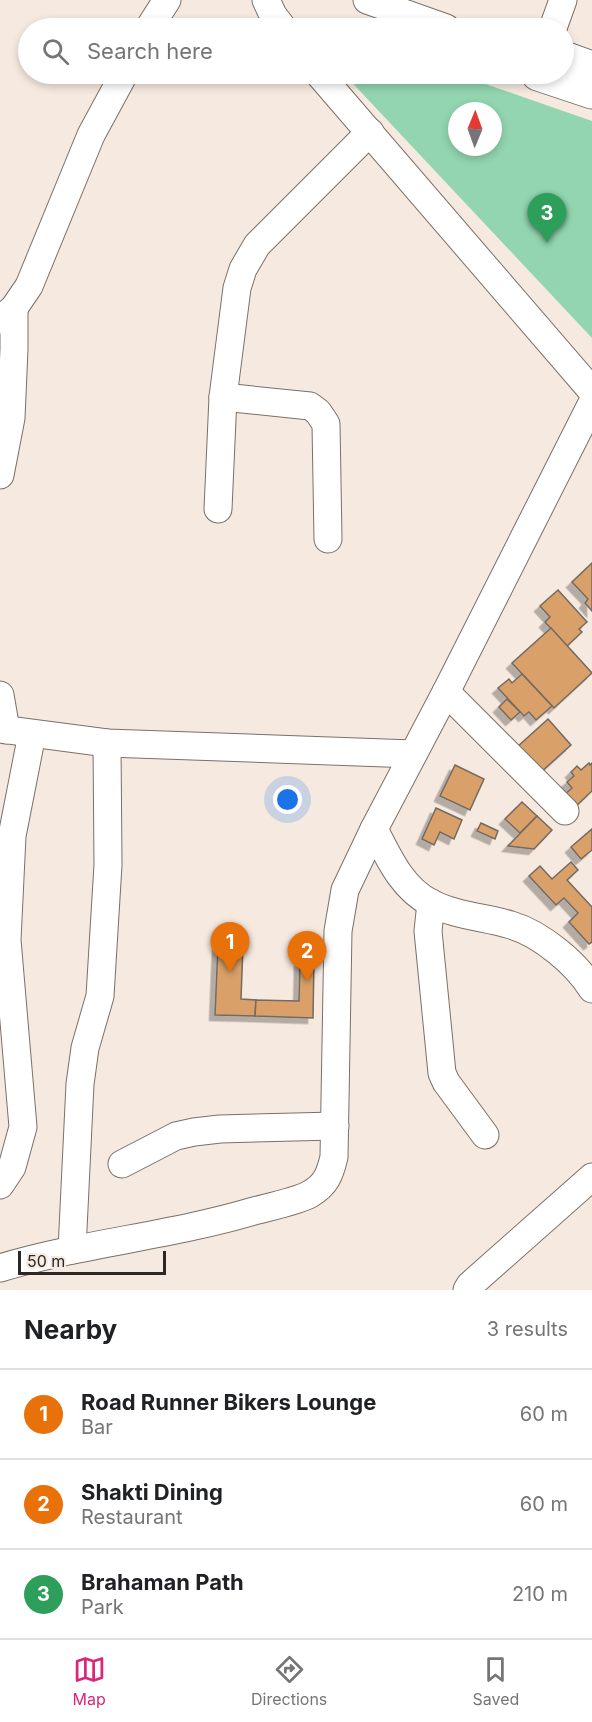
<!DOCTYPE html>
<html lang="en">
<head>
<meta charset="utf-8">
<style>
	:root { --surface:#fff; --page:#f2f2f2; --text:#202124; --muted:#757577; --line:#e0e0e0; --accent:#db2777 }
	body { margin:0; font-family:Inter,sans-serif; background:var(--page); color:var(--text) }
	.compass { position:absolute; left:448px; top:102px; width:54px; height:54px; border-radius:50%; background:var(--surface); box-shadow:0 3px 9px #0003; rotate:1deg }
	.scale { position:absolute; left:18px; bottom:15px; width:148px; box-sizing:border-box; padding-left:6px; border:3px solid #2c2724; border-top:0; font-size:16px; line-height:21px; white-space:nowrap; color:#2c2724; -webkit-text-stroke:4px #f6eae0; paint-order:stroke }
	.you { position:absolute; left:288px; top:800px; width:21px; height:21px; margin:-15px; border:4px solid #fff; border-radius:50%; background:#1a73e8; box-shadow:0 0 0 9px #1a73e833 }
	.badge { display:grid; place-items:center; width:39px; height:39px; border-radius:50%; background:var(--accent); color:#fff; font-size:20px; font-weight:700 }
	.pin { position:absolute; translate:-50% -50px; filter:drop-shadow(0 2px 3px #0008) }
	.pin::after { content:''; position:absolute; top:32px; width:21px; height:18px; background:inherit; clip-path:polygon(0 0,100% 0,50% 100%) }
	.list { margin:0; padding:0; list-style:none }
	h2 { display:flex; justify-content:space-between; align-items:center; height:78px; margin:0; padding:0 24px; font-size:26px }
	h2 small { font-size:20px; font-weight:400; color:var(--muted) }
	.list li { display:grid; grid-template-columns:39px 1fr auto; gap:18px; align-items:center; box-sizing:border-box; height:90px; padding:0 24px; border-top:2px solid var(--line) }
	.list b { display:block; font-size:22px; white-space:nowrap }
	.list p { margin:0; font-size:20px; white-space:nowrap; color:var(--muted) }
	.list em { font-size:20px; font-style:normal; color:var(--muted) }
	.icon { flex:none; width:33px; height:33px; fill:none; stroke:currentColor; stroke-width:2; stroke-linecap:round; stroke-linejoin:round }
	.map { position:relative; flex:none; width:592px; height:1290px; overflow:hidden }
	.search { position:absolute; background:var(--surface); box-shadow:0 3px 9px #0003; left:18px; right:18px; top:18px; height:66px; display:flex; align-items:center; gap:15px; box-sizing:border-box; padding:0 21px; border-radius:33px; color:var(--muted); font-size:22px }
	.sheet { height:348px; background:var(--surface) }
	nav { display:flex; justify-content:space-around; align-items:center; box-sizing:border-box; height:84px; border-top:2px solid var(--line); background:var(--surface); font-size:16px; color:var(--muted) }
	nav a { display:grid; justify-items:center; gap:3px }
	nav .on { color:var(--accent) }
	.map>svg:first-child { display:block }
	.green { fill:#92d5b0; fill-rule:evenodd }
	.building { fill:#d9a169; stroke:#736a61; stroke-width:1.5; filter:url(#shadow) }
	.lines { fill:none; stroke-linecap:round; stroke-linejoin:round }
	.minor-casing { stroke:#7a7067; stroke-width:29 }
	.major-casing { stroke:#7a7067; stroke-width:35 }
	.minor { stroke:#fff; stroke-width:27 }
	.major { stroke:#fff; stroke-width:33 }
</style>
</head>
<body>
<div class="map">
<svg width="592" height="1290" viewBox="0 0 592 1290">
	<defs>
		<filter id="shadow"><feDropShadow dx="-5.5" dy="5.5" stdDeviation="0" flood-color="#0004"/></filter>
	</defs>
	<rect width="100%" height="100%" fill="#f6eae0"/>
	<path class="green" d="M344 74H457L592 121V338ZM457 111H493V147H457Z"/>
	<g class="building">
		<polygon points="592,563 592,611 585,603 588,599 572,582"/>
		<polygon points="558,590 587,622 579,629 582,632 567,646 545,622 550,617 540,606"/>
		<polygon points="551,628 592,673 554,708 512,663"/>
		<polygon points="522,674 552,706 536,720 529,712 524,716 498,688 509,679 512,683"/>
		<polygon points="507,699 520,712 511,720 499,707"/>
		<polygon points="548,719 571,745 539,774 516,748"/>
		<polygon points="589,763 590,765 592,763 592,791 575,807 564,795 572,788 567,782 574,776 571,772 577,766 581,770"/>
		<polygon points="455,765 484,779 470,810 440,796"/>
		<polygon points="522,802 537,816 520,833 505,819"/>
		<polygon points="436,808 462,820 454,839 440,832 434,845 422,839"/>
		<polygon points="537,816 552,830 534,849 508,846"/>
		<polygon points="481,823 498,831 495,839 477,831"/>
		<polygon points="592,829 592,850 581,859 571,847"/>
		<polygon points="571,862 578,870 567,880 592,907 592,942 589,944 569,922 578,913 564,898 556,905 529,876 540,866 552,879"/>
		<polygon points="218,945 243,945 241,999 256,1000 255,1016 215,1015"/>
		<polygon points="300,961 314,961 313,1018 255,1016 256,1000 299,1001"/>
	</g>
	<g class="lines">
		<g class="minor-casing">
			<g id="minor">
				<polyline points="266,0 273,15 283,28"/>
				<polyline points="367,0 446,28"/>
				<polyline points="149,28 167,0"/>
				<polyline points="553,28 563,0"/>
				<polyline points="319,74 592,391"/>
				<polyline points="0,320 14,308 29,286 91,135 124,74"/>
				<polyline points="223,397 310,406 318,412 326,424 328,539"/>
				<polyline points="0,475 11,418 14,349 14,308"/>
				<polyline points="218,509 223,397 237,288 243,269 257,245 370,132"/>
				<polyline points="446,692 565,811"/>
				<polyline points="0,695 6,730"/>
				<polyline points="0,729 107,743 413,754"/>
				<path d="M374 829C388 856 402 889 431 903 456 916 485 917 511 925 541 934 576 963 592 989"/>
				<polyline points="431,903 428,931 442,1073 446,1082 485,1135"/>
				<polyline points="122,1164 176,1136 194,1132 220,1129 335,1126"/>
				<polyline points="0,1185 12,1167 23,1127 7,940 12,836 32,734"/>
				<polyline points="72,1250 80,1084 85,1048 100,996 108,865 107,743"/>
				<path d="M0 1268C83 1243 170 1236 254 1211 269 1207 298 1201 310 1194 326 1185 330 1174 334 1157L338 931 345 890 374 829 446 692 592 403"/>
				<polyline points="467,1290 470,1285 592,1177"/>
			</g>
		</g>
		<g class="major-casing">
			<g id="major">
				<polyline points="564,58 592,68"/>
				<polyline points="538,74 592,92"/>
			</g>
		</g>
		<use href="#minor" class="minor"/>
		<use href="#major" class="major"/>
	</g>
</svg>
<svg class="compass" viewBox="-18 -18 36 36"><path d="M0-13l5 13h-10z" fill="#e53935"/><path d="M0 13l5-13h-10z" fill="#757577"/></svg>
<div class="scale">50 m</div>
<div class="you"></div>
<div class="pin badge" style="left:230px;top:972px;background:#e8710a">1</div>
<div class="pin badge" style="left:307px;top:981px;background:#e8710a">2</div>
<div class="pin badge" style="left:547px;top:243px;background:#2e9e5b">3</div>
<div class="search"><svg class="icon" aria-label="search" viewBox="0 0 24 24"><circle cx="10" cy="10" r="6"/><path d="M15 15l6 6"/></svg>Search here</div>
</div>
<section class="sheet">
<h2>Nearby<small>3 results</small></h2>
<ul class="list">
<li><span class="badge" style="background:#e8710a">1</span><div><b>Road Runner Bikers Lounge</b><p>Bar</p></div><em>60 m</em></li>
<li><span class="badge" style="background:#e8710a">2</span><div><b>Shakti Dining</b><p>Restaurant</p></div><em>60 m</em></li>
<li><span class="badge" style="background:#2e9e5b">3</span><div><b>Brahaman Path</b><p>Park</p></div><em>210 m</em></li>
</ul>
</section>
<nav>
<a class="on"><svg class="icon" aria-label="map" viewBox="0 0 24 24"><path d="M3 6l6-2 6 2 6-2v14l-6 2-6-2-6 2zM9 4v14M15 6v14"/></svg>Map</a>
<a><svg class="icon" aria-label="directions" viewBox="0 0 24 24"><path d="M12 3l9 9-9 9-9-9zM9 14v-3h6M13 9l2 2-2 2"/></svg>Directions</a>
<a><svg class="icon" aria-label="saved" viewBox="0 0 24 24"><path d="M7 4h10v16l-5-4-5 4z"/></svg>Saved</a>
</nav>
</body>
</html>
